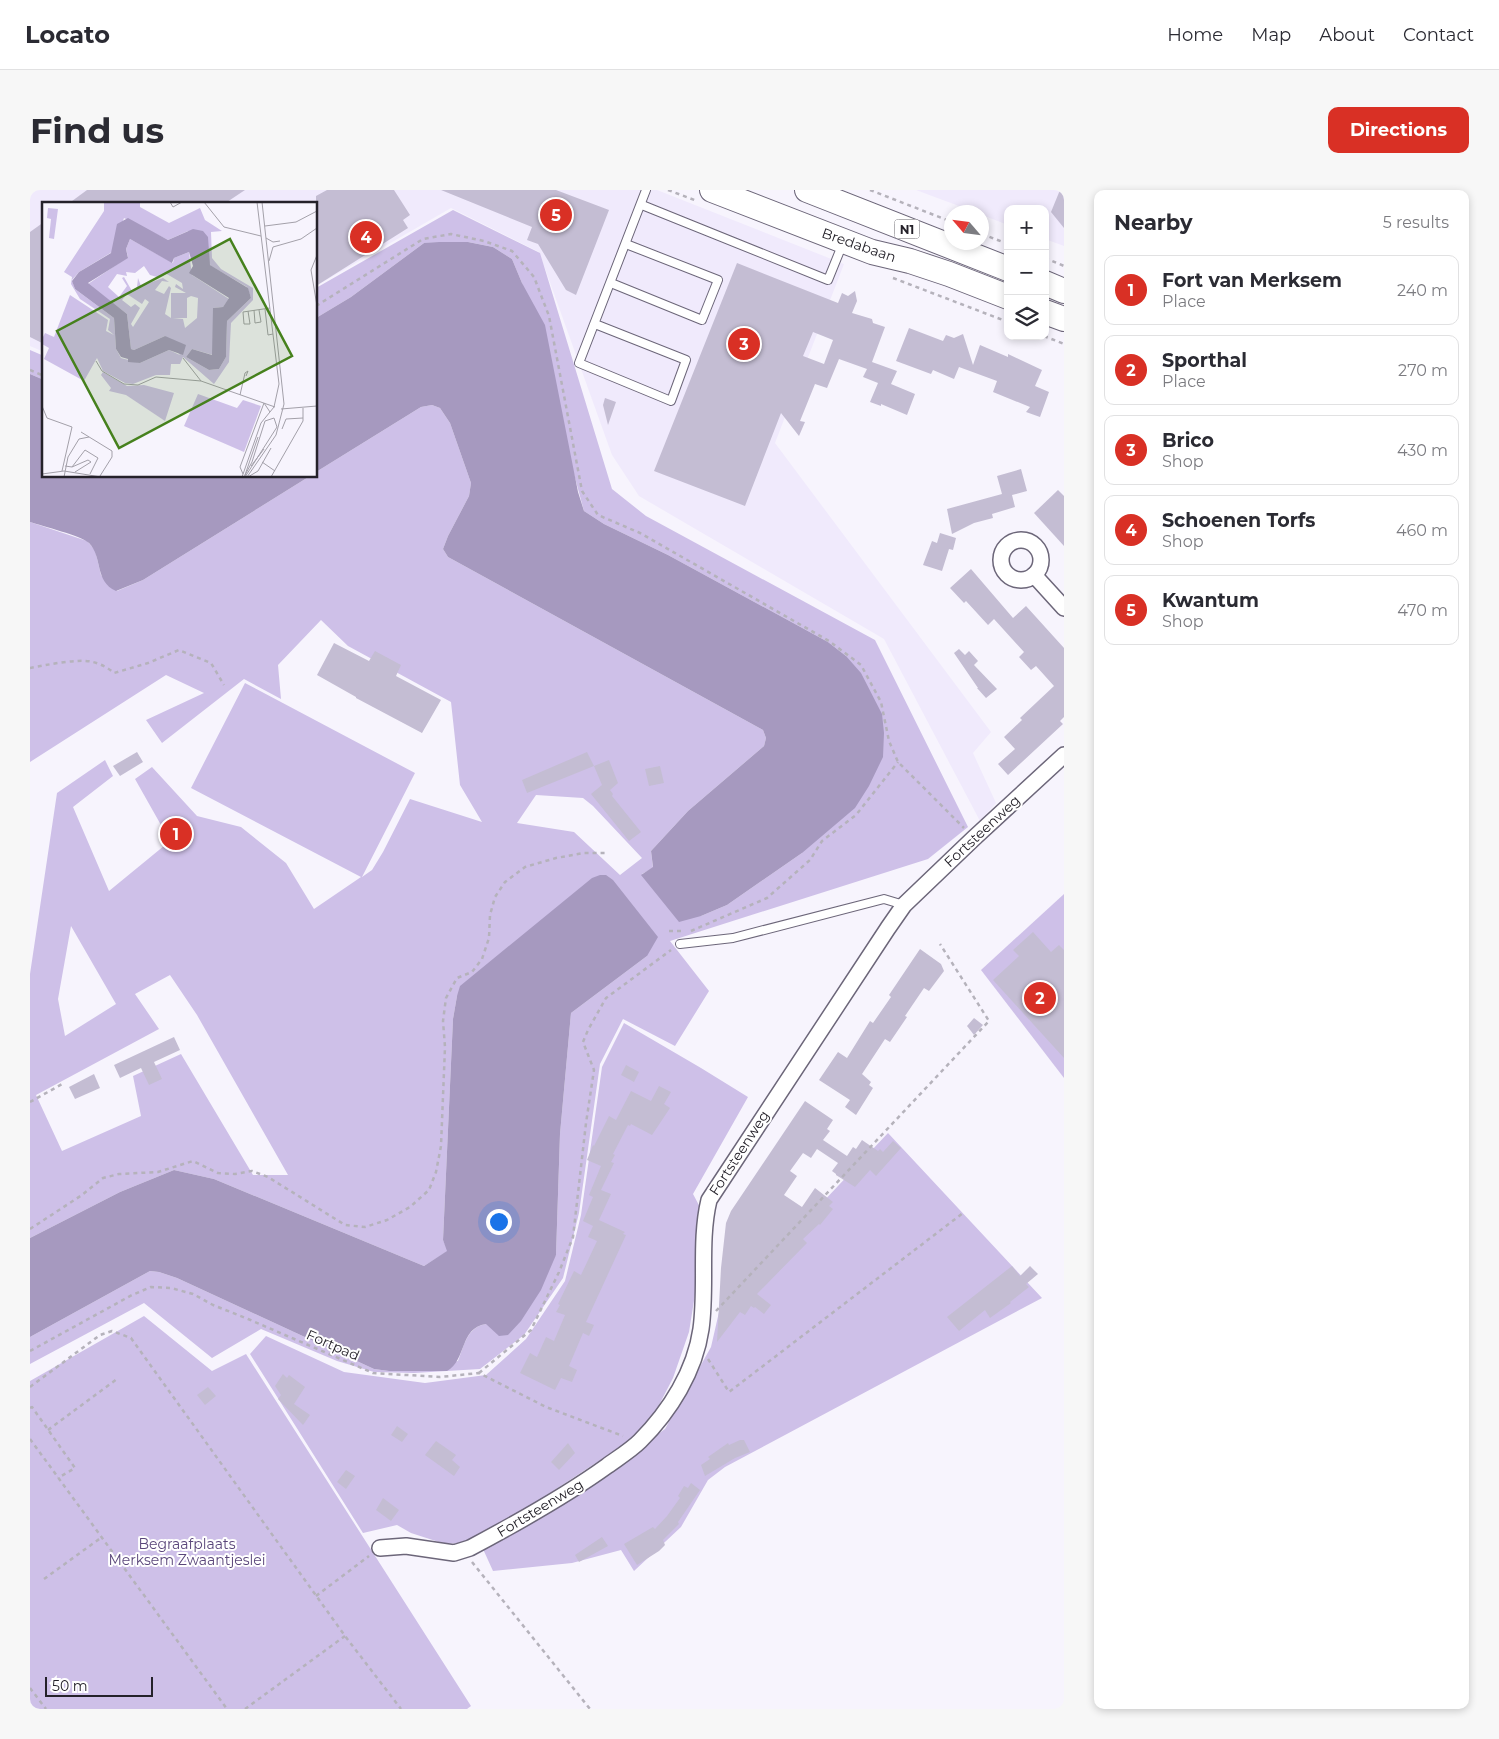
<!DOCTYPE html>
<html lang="en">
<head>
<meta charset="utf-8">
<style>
	:root { --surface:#fff; --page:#f7f7f7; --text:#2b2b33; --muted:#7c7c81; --line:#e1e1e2; --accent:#d93025 }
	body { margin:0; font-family:Montserrat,sans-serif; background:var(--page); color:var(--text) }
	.controls { position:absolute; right:15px; top:15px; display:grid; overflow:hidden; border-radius:10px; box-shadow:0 2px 8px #0003 }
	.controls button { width:45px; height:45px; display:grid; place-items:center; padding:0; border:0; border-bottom:1px solid var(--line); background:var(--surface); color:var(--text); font:25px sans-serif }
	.compass { position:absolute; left:914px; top:15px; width:45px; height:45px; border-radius:50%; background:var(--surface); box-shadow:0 2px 8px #0003; rotate:298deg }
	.scale { position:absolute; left:15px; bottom:12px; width:108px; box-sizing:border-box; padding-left:5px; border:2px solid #25222a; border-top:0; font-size:14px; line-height:18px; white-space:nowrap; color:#25222a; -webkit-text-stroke:4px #fff; paint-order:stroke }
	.you { position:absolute; left:468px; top:1031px; width:18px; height:18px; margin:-12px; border:4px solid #fff; border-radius:50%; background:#1a73e8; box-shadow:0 0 0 8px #1a73e833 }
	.badge { display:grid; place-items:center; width:32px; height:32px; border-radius:50%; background:var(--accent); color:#fff; font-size:16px; font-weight:700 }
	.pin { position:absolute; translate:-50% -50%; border:2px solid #fff; box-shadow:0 1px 5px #0006 }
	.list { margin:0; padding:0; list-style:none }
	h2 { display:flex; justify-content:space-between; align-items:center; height:65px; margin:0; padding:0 20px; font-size:21px }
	h2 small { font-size:16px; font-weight:400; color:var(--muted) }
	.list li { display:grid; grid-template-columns:32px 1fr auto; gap:15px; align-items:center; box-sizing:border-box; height:70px; margin:0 10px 10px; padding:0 10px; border:1px solid var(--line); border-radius:10px }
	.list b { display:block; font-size:19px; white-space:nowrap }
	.list p { margin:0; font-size:16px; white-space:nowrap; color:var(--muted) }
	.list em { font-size:16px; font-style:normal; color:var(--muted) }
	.icon { flex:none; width:28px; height:28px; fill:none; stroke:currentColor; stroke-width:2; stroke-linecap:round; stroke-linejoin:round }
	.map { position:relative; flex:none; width:1034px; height:1519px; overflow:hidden; border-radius:10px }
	header { display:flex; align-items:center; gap:30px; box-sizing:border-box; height:70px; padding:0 25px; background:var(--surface); border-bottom:1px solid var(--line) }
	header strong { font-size:24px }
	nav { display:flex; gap:28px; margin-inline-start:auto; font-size:18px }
	.intro { display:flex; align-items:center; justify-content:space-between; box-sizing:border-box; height:120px; padding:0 30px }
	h1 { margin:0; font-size:35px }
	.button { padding:12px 22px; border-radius:10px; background:var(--accent); color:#fff; font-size:18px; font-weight:700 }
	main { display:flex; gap:30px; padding:0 30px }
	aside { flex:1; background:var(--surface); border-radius:10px; box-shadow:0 2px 8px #0003 }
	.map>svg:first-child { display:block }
	.built { fill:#f0eafc }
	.green { fill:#cec0e8; fill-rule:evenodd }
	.water { fill:#a699bf }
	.building { fill:#c4bdd3; fill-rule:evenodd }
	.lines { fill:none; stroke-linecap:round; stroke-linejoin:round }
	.lane-casing { stroke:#6c6679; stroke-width:10 }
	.street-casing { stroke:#6c6679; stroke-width:18 }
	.primary-casing { stroke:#6c6679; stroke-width:26 }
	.path { stroke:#b5b2bb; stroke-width:2.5; stroke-dasharray:4 4; stroke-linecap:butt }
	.lane { stroke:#fff; stroke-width:8 }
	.street { stroke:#fff; stroke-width:15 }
	.primary { stroke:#fff; stroke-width:24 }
	.labels { text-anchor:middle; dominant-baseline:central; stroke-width:4; stroke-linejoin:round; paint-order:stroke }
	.shield { fill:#fff; stroke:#66646a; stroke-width:1 }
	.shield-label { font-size:12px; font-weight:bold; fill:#25222a }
	.street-label { font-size:14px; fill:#25222a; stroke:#fff }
	.park-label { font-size:14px; fill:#5a467a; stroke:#fff }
	.inset-road { fill:none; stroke:#a3a0a9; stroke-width:1 }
	.view { fill:#46811d; fill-opacity:0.15; stroke:#46811d; stroke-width:2.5 }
	.inset-edge { fill:none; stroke:#25222a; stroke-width:2.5 }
</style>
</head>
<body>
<header>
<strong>Locato</strong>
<nav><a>Home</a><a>Map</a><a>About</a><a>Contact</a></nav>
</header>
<div class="intro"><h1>Find us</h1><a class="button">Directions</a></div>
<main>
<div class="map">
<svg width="1034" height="1519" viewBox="0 0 1034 1519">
	<rect width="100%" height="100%" fill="#f7f4fd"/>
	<g class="built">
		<polygon points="0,0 627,0 814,74 745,253 961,542 943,563 966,613 950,631 854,449 609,306 582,265 509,62 421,18 286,96 286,14 14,14 14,162 0,156"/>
		<polygon points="886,0 1034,0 1034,56 1015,49 1015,19 978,19 978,35 952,25 952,22 945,22"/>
	</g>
	<g class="green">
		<path d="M423 20 510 63 582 299 616 326 845 450 938 637 898 669 640 751 679 801 645 856 593 829 570 874 549 1023 533 1088 494 1145 450 1179 384 1183 344 1182 307 1171 231 1139 182 1168 114 1113 0 1174V1147L120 1081 129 1082 147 1088 344 1179 359 1181 428 1171C434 1156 437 1137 456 1134L526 1065 530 944 541 823 617 766 427 806 423 829 413 1050 418 1061 394 1076 184 989 144 980 90 1002 0 1048V784L27 603 75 570 83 586 43 617 79 701 140 651 105 589 122 577 167 626 211 637 256 673 284 719 331 687 161 598 215 493 385 583 332 687 342 680 353 662 380 609 452 632 430 595 421 512 318 456 291 430 248 475 251 509 214 489 132 553 116 530 174 503 136 485 0 572V584V332L57 351 65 360 71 385 87 401 113 390 280 286H286V282L391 217 402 215 410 218 420 233 441 293 439 306 418 346 413 359 418 367 733 540 736 548 734 556 658 621 621 661 623 678 612 684 671 726 697 715 772 663 816 466 798 452 638 365 574 334 554 321 492 93 482 69 463 57 438 52 394 53 321 107 286 128V98ZM506 605 553 608 563 616 612 668 590 685 544 642 487 633ZM41 736 86 814 35 846 28 809ZM140 785 167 825 258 985H223L151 864 103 886 111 926 32 961 6 905 129 839 105 804Z"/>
		<polygon points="0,160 14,166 14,190 0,184"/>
		<polygon points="1034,704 1034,888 951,780"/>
		<polygon points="594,833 671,878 718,907 663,1004 671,1019 667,1092 659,1142 643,1188 628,1217 607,1246 445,1352 415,1354 381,1343 367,1335 333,1343 220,1164 236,1146 314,1182 395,1193 456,1185 496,1149 535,1091 551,1025 572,877"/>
		<polygon points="858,943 1012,1108 695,1277 678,1290 651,1337 604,1381 591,1360 542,1373 463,1381 453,1359 545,1303 635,1239 681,1157 689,1122"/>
		<polygon points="114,1126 182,1181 216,1164 441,1516 437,1519 0,1519 0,1191"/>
	</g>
	<g class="water">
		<polygon points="409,52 438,52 463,57 482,69 492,93 515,135 548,302 554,321 574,334 638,365 798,452 816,466 831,483 852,524 854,543 853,567 839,596 825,618 772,663 697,715 671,726 649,732 611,685 623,677 621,661 658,621 734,556 736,548 733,540 418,367 413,359 418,346 439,306 441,293 420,233 410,218 402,215 391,217 286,282 286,128 321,107 394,53"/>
		<path d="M0 184 14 190V286H280L113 390 86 401C64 391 73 367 59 353 52 346 12 336 0 332Z"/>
		<path d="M570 685H576L583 690 628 747 617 766 541 823 530 944 526 1065 511 1100 491 1131 478 1145 469 1146 456 1134C429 1138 437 1170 417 1181H359L344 1179 147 1088 129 1082 120 1081 0 1147V1048L90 1002 144 980 184 989 394 1076 417 1061 413 1050 423 829 427 806 430 796 562 688Z"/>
	</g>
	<g class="building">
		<polygon points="57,0 215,0 194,14 38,14"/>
		<polygon points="297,0 364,0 380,25 373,30 378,38 286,96 286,6"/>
		<polygon points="411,0 526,0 579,20 546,105 536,100 508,54 497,50 502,37"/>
		<polygon points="1030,0 1034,0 1034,38 1021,22"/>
		<polygon points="14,32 14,154 0,147 0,42"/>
		<path d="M707 73 808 113 812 103 818 106 825 101 827 111 822 123 842 129 843 133 855 137 842 172 867 181 861 194 885 204 877 225 851 214V216L840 212 848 193 833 187 837 179 809 169 797 198 785 194 770 231 775 232 769 246 751 223 715 316 624 281ZM783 142 803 150 794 174 773 166Z"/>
		<polygon points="879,138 913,151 916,145 924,148 933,144 943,175 950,155 978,167 978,164 1012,180 1005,196 1019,202 1010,227 996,222 1000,217 963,202 967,191 929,177 924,189 903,180 901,184 866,171"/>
		<polygon points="575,208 586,212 578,235 573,215"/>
		<polygon points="991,279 997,301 982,305 985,317 962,324 963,328 944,333 922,344 917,319 972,304 967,286"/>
		<polygon points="1028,300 1034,306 1034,356 1004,323"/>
		<polygon points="910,343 926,348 923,360 919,359 912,381 893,375 902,351 907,353"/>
		<polygon points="941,379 983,428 996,416 1034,458 1034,527 1030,531 1033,534 978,585 968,574 985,559 974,547 992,530 990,528 1024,496 1006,476 1001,480 989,467 994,462 964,429 958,435 936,411 934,413 920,398"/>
		<polygon points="304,453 339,471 345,461 371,475 366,486 411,510 392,543 326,508 326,507 287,485"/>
		<polygon points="929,459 935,465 939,461 948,471 944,475 967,499 956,508 947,498 948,498 924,463"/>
		<polygon points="107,562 113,572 90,586 83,576"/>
		<polygon points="557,562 564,576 497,603 492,590"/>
		<polygon points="579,570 588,593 580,600 583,604 582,606 611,642 599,651 561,604 572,595 564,576"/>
		<polygon points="630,576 634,593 619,596 615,579"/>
		<polygon points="1003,742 1021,762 1029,755 1034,760 1034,868 963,790 989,766 983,760"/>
		<polygon points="890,759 911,774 914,781 899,801 894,798 875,826 877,827 860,852 855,849 832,884 841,892 839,895 843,898 826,925 815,917 820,910 789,890 808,862 817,868 840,831 843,833 861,807 859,805"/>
		<polygon points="944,828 953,835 944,845 937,836"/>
		<polygon points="144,847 150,860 124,872 132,889 119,895 111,878 90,888 84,875"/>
		<polygon points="596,875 609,882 604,892 591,885"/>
		<polygon points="64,884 70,898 45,909 39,897"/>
		<polygon points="629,896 641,902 634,914 640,918 622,945 601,934 600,936 598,935 583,964 585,965 581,972 584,973 571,1000 581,1004 569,1030 595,1042 593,1044 596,1045 556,1132 564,1135 559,1146 553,1143 539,1176 547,1180 542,1192 531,1188 525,1200 490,1183 500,1163 507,1167 516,1147 524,1151 535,1125 526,1122 530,1115 528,1114 544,1081 551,1085 567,1051 558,1047 563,1036 553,1031 563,1007 559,1005 571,976 557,970 563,955 564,956 579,926 586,930 601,901 621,911"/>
		<polygon points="775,911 803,930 797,939 800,941 793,950 817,966 823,957 826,959 832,950 848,961 850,959 853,962 863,951 871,958 846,986 840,980 825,997 806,985 806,984 802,981 808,973 787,959 781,968 773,963 760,981 767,986 754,1005 772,1017 785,998 803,1012 799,1016 803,1019 790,1035 789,1034 773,1049 777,1053 727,1104 741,1115 734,1124 725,1117 724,1118 721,1116 715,1125 710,1122 687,1152 691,1078 696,1033 701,1021"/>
		<polygon points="982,1076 990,1086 1000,1076 1008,1084 996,1094 999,1097 980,1112 981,1113 960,1128 955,1120 929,1141 917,1127"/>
		<polygon points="253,1184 257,1188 259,1185 275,1197 264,1214 280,1225 273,1235 248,1209 251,1205 245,1196"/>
		<polygon points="178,1197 186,1206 175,1215 167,1205"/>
		<polygon points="367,1236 378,1244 372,1252 361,1245"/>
		<polygon points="710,1250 714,1250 720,1262 705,1268 675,1286 671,1275 680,1269 678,1267 698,1253 699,1255"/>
		<polygon points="406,1251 426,1265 422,1270 430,1277 424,1286 395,1265"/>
		<polygon points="538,1253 545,1263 529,1280 521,1272"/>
		<polygon points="316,1280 325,1286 316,1299 307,1292"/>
		<polygon points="661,1293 670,1300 648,1332 649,1334 633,1350 635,1355 629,1361 607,1375 594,1354 623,1337 625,1339 637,1326 650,1308 648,1306 654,1296 658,1298"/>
		<polygon points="353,1308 369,1320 361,1331 346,1320"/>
		<polygon points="572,1347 578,1356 549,1372 545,1365"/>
	</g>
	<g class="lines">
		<g class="lane-casing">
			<g id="lane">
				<polyline points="612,15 798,90 813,53"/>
				<polyline points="581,93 672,130 688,90 596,54"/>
				<polyline points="565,134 656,170 641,211 549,173 616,0"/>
				<polyline points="650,754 703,748 854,709 874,715"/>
			</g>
		</g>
		<g class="street-casing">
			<g id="street">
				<circle cx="991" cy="370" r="20"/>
				<polyline points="1004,385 1034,418"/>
				<path d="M350 1358 376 1356 424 1363 440 1358C487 1333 534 1307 577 1276 588 1268 601 1260 610 1251 640 1221 665 1181 671 1139 677 1096 669 1052 679 1010L858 738 874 715 944 648 1034 565"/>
			</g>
		</g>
		<g class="primary-casing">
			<g id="primary">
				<polyline points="682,0 842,62 880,71 919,84 978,107"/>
				<polyline points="777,0 978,79"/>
				<polyline points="1015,93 1034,101"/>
				<polyline points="1015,122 1034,129"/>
			</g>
		</g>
		<g class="path">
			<polyline points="638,0 667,11"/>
			<polyline points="840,0 922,32"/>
			<polyline points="952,44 978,54"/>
			<polyline points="1015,68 1034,76"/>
			<polyline points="863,88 978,132"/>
			<polyline points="286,116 393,49 421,44 454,51 482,61 504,87 519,126 552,301 568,325 610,343 799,451 831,475 851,512 859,551 868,572 934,638"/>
			<polyline points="1014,146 1034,154"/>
			<polyline points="0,180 14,186"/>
			<path d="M0 478C16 475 49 468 63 472 71 474 78 478 84 483L118 473 149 460 181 473 194 495"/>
			<polyline points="639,741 653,741"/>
			<polyline points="661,741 737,708 780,670 792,651 826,625 868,572"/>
			<polyline points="0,912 34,893"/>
			<polyline points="0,1039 52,1005 73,988 89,984 128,982 163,971 188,983 205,984 222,981 238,987 315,1035 335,1037 357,1030 380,1017 399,1000 406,982 411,956 415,857 413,831 416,808 427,788 442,782 452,769 459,748 460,725 465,707 475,692 495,677 526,668 554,663 578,663"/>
			<polyline points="686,1121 959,831 910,754"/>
			<polyline points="0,1161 102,1105 121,1097 141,1098 163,1104 183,1115 218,1129 343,1183 410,1187 449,1183 516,1217 593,1246"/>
			<polyline points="678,1169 699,1202 933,1023"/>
			<polyline points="449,1183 501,1140 529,1082 543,1047 556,933 564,880 553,852 558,840 576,808 641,760"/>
			<polyline points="0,1197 70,1145 82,1141 101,1148 315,1446 371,1519"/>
			<polyline points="0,1218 2,1217 45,1278 28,1288"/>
			<polyline points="18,1240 87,1189"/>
			<polyline points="0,1249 197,1519"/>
			<polyline points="442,1372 560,1519"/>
			<polyline points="14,1389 72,1347"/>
			<polyline points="286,1406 339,1366"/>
			<polyline points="0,1498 16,1519"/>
			<polyline points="215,1519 315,1446"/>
		</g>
		<use href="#lane" class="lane"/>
		<use href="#street" class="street"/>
		<use href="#primary" class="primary"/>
	</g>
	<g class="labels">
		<rect class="shield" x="864.5" y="29.5" width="25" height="19" rx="4"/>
		<g class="shield-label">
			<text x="877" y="39">N1</text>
		</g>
		<g class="street-label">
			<text transform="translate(829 55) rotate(19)">Bredabaan</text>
			<text transform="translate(952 641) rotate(-43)">Fortsteenweg</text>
			<text transform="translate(709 963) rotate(-57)">Fortsteenweg</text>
			<text transform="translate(303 1155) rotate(24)">Fortpad</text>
			<text transform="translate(510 1318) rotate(-31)">Fortsteenweg</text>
		</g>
		<g class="park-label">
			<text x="157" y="1354">Begraafplaats<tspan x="157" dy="16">Merksem Zwaantjeslei</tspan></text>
		</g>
	</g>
	<g transform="translate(12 12)">
		<rect width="275" height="275" fill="#f7f4fd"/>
		<path d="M62 0H98V5L127 21 158 6 163 18 180 29 169 30 170 56 179 67 211 86V98L189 121 187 160 172 182 141 155 138 162H129L128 173H114L91 182 83 181 61 169 55 156 42 179 2 157 7 146 0 142V137L3 131 12 135 28 93 66 118 64 129 72 133 66 128 68 117 38 97 29 82 30 75 22 70 62 9ZM82 16 126 38 146 29 169 64 205 85 209 96 185 119 184 155 177 167 167 168 144 155 150 147 171 153V106L181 105 187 97 150 73 147 50 132 56 131 61 88 37 84 47 86 55 46 82 85 112 89 147 92 148 123 134 138 153 127 148 98 161 79 156 74 147 72 116 33 87 30 78 37 70 70 50ZM102 64 108 73 115 75 123 71 140 81 141 87 134 82 133 85 144 91H129V116L123 112 129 86 127 84 122 92 113 88 120 79 127 80 121 76 99 84 96 76 95 85 90 89 82 75 80 76 85 84 77 95 66 85 75 72 85 74 84 70 93 71ZM85 92 100 102 103 97 107 100 91 125 89 122 98 106 93 102 89 105 80 98ZM149 94 156 96 155 116 143 126 141 117 131 116H145V96ZM6 6 16 7 12 37 7 36 9 17 5 16ZM61 170 85 184 102 183 132 191 123 219 84 193 67 189 69 186 59 173ZM156 192 195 206 201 198 219 204 202 250 142 224Z" fill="#cec0e8" fill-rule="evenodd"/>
		<path d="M86 16 126 38 151 27 161 29 166 35 168 63 206 86 209 96 185 119 184 155 177 167 167 168 144 155 150 147 170 153 171 106 181 105 187 96 147 71 151 64 147 50 132 56 130 61 88 37 84 47 86 56 46 81 85 112 89 147 92 148 123 134 144 143 141 153 127 148 98 161 86 160V157L79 155 74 147 72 116 33 87 30 79 37 70 69 51 75 22Z" fill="#a699bf"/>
		<path class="inset-road" d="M128 0 131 5 140 0M162 0 182 25 219 34M223 24 254 20 275 9M224 36 231 40 238 39M275 53 269 68 275 104M227 59 231 45 259 37 275 26M223 107 226 133 231 132M212 108 213 121 219 120 217 108M206 109 208 122H202L201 110 228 106M141 156 159 179M54 159 60 169 82 182 96 183 114 175 159 179 233 205M198 193 203 171 206 169 204 174M0 204 5 216 30 225 20 269M239 207 275 204M240 227 244 217 261 216M39 230 70 249V255L58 274M220 260 233 269M23 264 30 265 43 248 56 256 48 272M209 264 222 247M30 265 46 258 49 260 33 270M0 272 22 269 59 275M201 272 198 265 222 201 228 210M203 273 216 235M22 275 26 255 37 237 47 235M200 275 219 221 232 205 237 182 215 0M202 275 210 260 223 219 232 216 235 225 203 275M205 275 234 233 242 202 220 0M206 275 216 269 229 246M229 275 261 219V206"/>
		<path class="view" d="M188 37 250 154 77 246 15 129Z"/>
		<rect width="275" height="275" class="inset-edge"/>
	</g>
</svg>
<div class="controls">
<button>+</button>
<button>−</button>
<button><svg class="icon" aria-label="layers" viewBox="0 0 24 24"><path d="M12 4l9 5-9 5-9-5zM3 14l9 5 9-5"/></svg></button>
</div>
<svg class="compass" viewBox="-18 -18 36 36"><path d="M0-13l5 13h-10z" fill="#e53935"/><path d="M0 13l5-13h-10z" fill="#7c7c81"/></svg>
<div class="scale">50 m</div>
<div class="you"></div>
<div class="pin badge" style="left:146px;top:644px">1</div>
<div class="pin badge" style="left:1010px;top:808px">2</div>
<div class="pin badge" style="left:714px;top:154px">3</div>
<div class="pin badge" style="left:336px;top:47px">4</div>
<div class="pin badge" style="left:526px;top:25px">5</div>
</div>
<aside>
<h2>Nearby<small>5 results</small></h2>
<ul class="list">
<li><span class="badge">1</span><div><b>Fort van Merksem</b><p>Place</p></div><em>240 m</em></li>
<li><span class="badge">2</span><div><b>Sporthal</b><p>Place</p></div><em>270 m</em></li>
<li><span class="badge">3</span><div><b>Brico</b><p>Shop</p></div><em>430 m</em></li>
<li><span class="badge">4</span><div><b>Schoenen Torfs</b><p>Shop</p></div><em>460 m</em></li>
<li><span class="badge">5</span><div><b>Kwantum</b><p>Shop</p></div><em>470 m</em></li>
</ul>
</aside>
</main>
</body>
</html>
